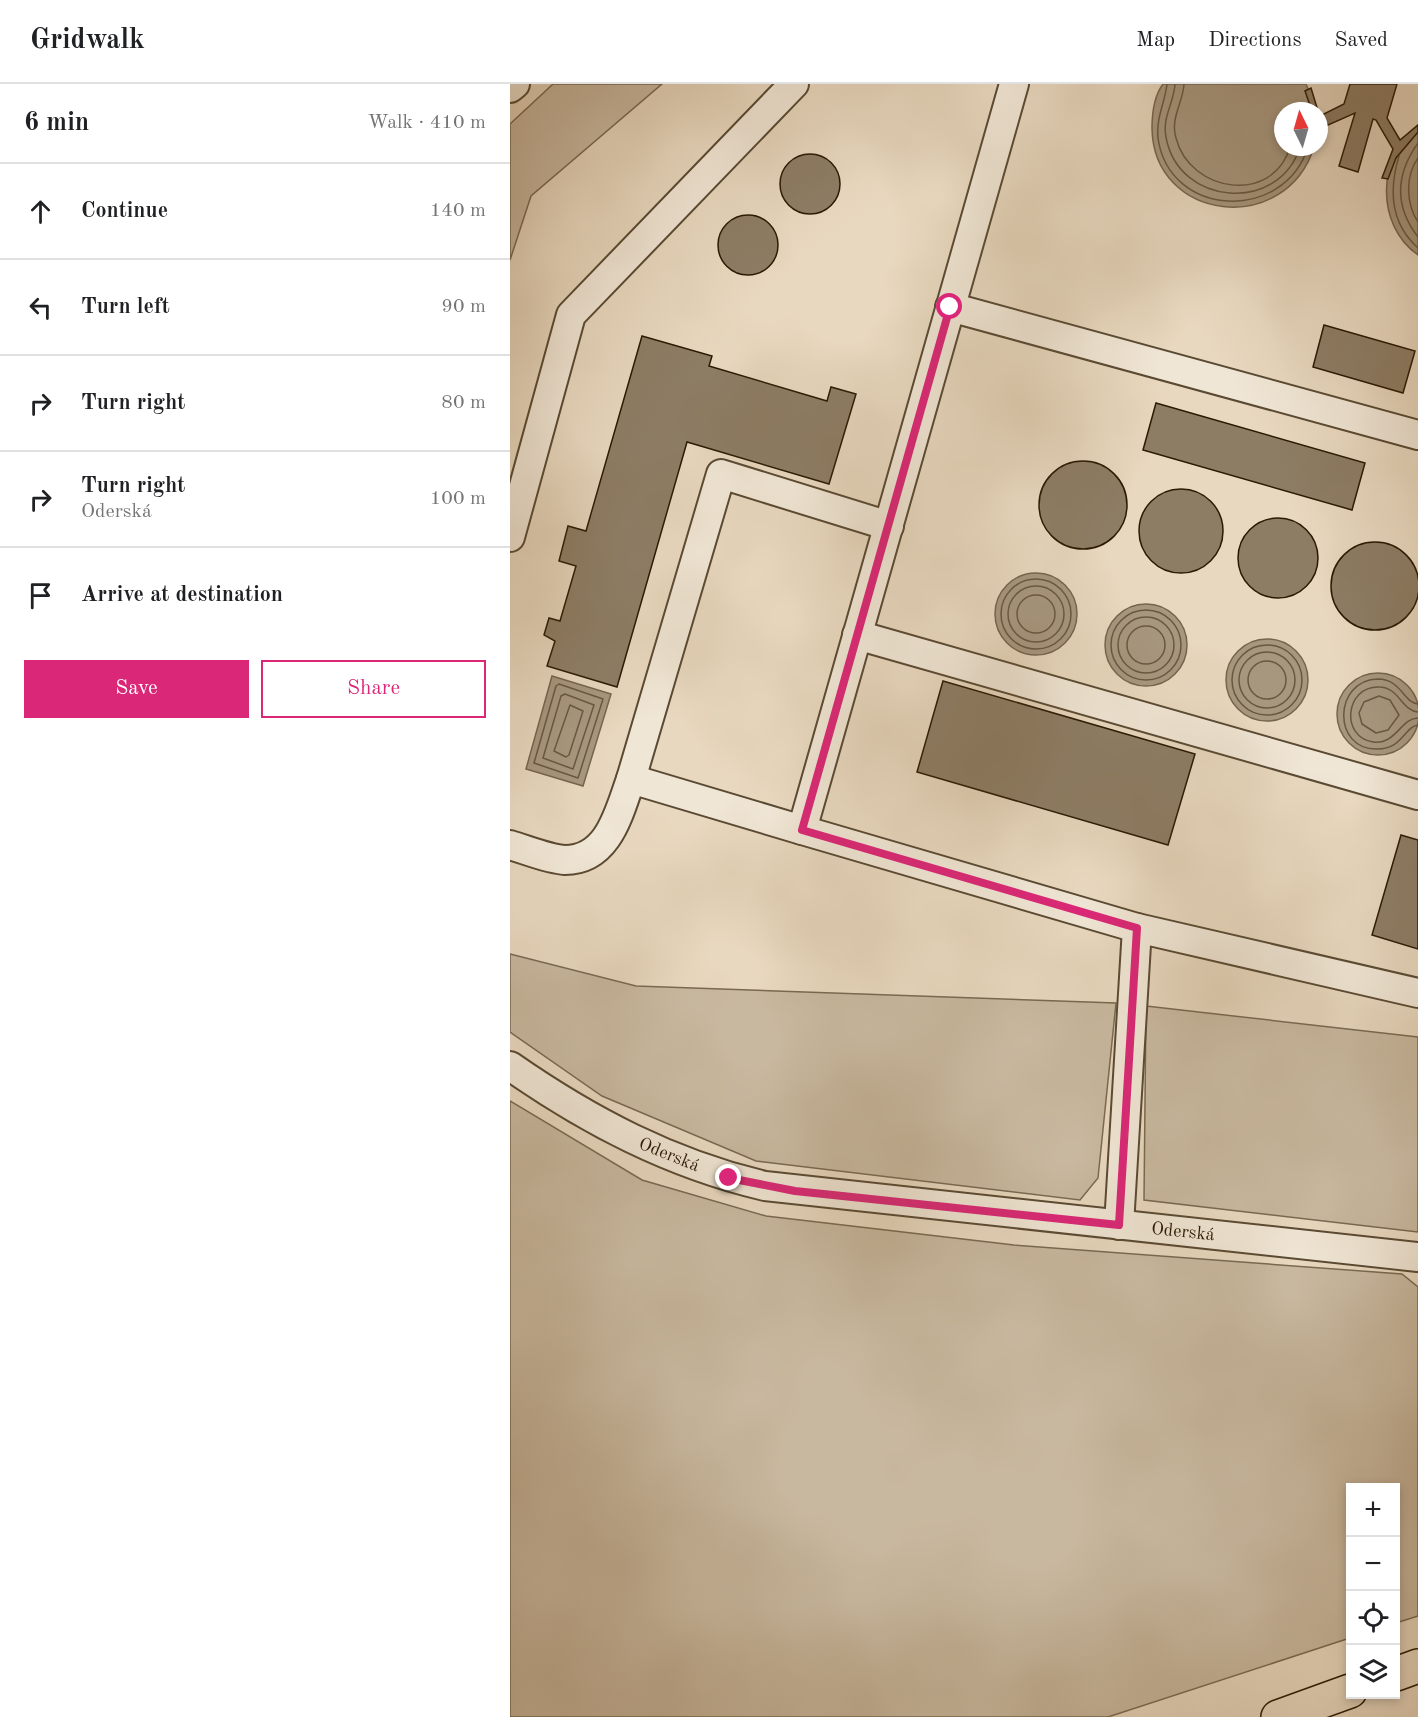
<!DOCTYPE html>
<html lang="en">
<head>
<meta charset="utf-8">
<style>
	:root { --surface:#fff; --page:#f2f2f2; --text:#202124; --muted:#757577; --line:#e0e0e0; --accent:#db2777 }
	body { margin:0; font-family:"Old Standard TT",serif; background:var(--page); color:var(--text) }
	.controls { position:absolute; right:18px; bottom:18px; display:grid; overflow:hidden; border-radius:0px; box-shadow:0 3px 9px #0003 }
	.controls button { width:54px; height:54px; display:grid; place-items:center; padding:0; border:0; border-bottom:2px solid var(--line); background:var(--surface); color:var(--text); font:30px sans-serif }
	.compass { position:absolute; left:764px; top:18px; width:54px; height:54px; border-radius:50%; background:var(--surface); box-shadow:0 3px 9px #0003; rotate:355deg }
	.stop { position:absolute; width:18px; height:18px; margin:-14px; border:4px solid #db2777; border-radius:50%; background:#fff }
	.stop.end { background:#db2777; border-color:#fff; box-shadow:0 2px 6px #0008 }
	.list { margin:0; padding:0; list-style:none }
	h2 { display:flex; justify-content:space-between; align-items:center; height:78px; margin:0; padding:0 24px; font-size:26px }
	h2 small { font-size:20px; font-weight:400; color:var(--muted) }
	.list li { display:grid; grid-template-columns:39px 1fr auto; gap:18px; align-items:center; box-sizing:border-box; height:96px; padding:0 24px; border-top:2px solid var(--line) }
	.list b { display:block; font-size:22px; white-space:nowrap }
	.list p { margin:0; font-size:20px; white-space:nowrap; color:var(--muted) }
	.list em { font-size:20px; font-style:normal; color:var(--muted) }
	.actions { display:flex; gap:12px; padding:18px 24px }
	.actions a { flex:1; padding:14px 0; border:2px solid var(--accent); border-radius:0px; text-align:center; font-size:21px; color:var(--accent) }
	.actions .main { background:var(--accent); color:#fff }
	.icon { flex:none; width:33px; height:33px; fill:none; stroke:currentColor; stroke-width:2; stroke-linecap:round; stroke-linejoin:round }
	.map { position:relative; flex:none; width:908px; height:1633px; overflow:hidden }
	header { display:flex; align-items:center; gap:36px; box-sizing:border-box; height:84px; padding:0 30px; background:var(--surface); border-bottom:2px solid var(--line) }
	header strong { font-size:28px }
	nav { display:flex; gap:33px; margin-inline-start:auto; font-size:21px }
	main { display:flex }
	aside { flex:1; background:var(--surface) }
	.map>svg:first-child { display:block }
	.green { fill:#c8b89f; stroke:#796952; stroke-width:1.5 }
	.water { fill:#a7977f; stroke:#75654e; stroke-width:1.5 }
	.lines { fill:none; stroke-linecap:round; stroke-linejoin:round }
	.shore { stroke:#685842; stroke-width:1.5 }
	.building { fill:#8d7d65; stroke:#2a1a04; stroke-width:1.5 }
	.minor-casing { stroke:#5a4a33; stroke-width:32 }
	.highway-casing { stroke:#2a1a04; stroke-width:36 }
	.minor { stroke:#f0e6d5; stroke-width:28 }
	.highway { stroke:#e8d8bf; stroke-width:33 }
	.route { stroke:#db2777; stroke-width:8 }
	.labels { text-anchor:middle; dominant-baseline:central; stroke-width:4.5; stroke-linejoin:round; paint-order:stroke }
	.street-label { font-size:18px; fill:#2a1a04; stroke:#f0e6d5 }
</style>
</head>
<body>
<header>
<strong>Gridwalk</strong>
<nav><a>Map</a><a>Directions</a><a>Saved</a></nav>
</header>
<main>
<aside>
<h2>6 min<small>Walk · 410 m</small></h2>
<ul class="list">
<li><svg class="icon" aria-label="ahead" viewBox="0 0 24 24"><path d="M12 20V5M6 11l6-6 6 6"/></svg><div><b>Continue</b></div><em>140 m</em></li>
<li><svg class="icon" aria-label="left" viewBox="0 0 24 24"><path d="M17 20v-9H6M10 6l-5 5 5 5"/></svg><div><b>Turn left</b></div><em>90 m</em></li>
<li><svg class="icon" aria-label="right" viewBox="0 0 24 24"><path d="M7 20v-9h11M14 6l5 5-5 5"/></svg><div><b>Turn right</b></div><em>80 m</em></li>
<li><svg class="icon" aria-label="right" viewBox="0 0 24 24"><path d="M7 20v-9h11M14 6l5 5-5 5"/></svg><div><b>Turn right</b><p>Oderská</p></div><em>100 m</em></li>
<li><svg class="icon" aria-label="arrive" viewBox="0 0 24 24"><path d="M6 21V4h12l-3 4 3 4H6"/></svg><div><b>Arrive at destination</b></div></li>
</ul>
<div class="actions"><a class="main">Save</a><a>Share</a></div>
</aside>
<div class="map">
<svg width="908" height="1633" viewBox="0 0 908 1633">
	<rect width="100%" height="100%" fill="#e8d8bf"/>
	<filter id="stains"><feTurbulence type="fractalNoise" baseFrequency=".00333" numOctaves="4"/><feColorMatrix values="0 0 0 0 .2 0 0 0 0 .09 0 0 0 0 .02 0 0 0 .5 -.17"/></filter>
	<radialGradient id="worn" r=".72"><stop offset=".6" stop-color="#630" stop-opacity="0"/><stop offset="1" stop-color="#630" stop-opacity=".3"/></radialGradient>
	<g class="green">
		<polygon points="43,0 152,0 21,112 0,176 0,40"/>
		<polygon points="0,870 126,902 606,919 588,1094 570,1116 246,1077 92,1012 0,948"/>
		<polygon points="636,922 908,953 908,1148 634,1116"/>
		<polygon points="0,1017 132,1096 256,1132 504,1161 892,1190 908,1203 908,1532 886,1539 886,1404 840,1404 840,1554 598,1633 0,1633"/>
	</g>
	<g class="water">
		<path d="M653 0H796L807 27H773V63H804C776 153 643 138 642 44 642 29 644 12 653 0Z"/>
		<path d="M908 41V171C865 141 867 72 908 41Z"/>
		<circle cx="526" cy="530" r="41"/>
		<circle cx="636" cy="561" r="41"/>
		<circle cx="757" cy="596" r="41"/>
		<circle cx="868" cy="630" r="41"/>
		<polygon points="42,592 101,610 73,702 16,685"/>
	</g>
	<g class="lines">
		<g class="shore">
			<path d="M657 0C655 19 646 33 648 54 659 134 774 139 798 63"/>
			<path d="M665 0C664 19 652 33 656 53 668 122 769 130 790 63"/>
			<path d="M674 0C673 19 660 34 666 54 680 109 763 121 780 63"/>
			<path d="M908 59C886 90 884 122 908 153"/>
			<path d="M889 72C879 105 880 139 908 164"/>
			<path d="M908 74C895 92 896 120 908 138"/>
			<circle cx="526" cy="530" r="35"/>
			<circle cx="526" cy="530" r="28"/>
			<circle cx="526" cy="530" r="19"/>
			<circle cx="636" cy="561" r="35"/>
			<circle cx="636" cy="561" r="28"/>
			<circle cx="636" cy="561" r="19"/>
			<circle cx="757" cy="596" r="35"/>
			<circle cx="757" cy="596" r="28"/>
			<circle cx="757" cy="596" r="19"/>
			<polygon points="49,600 93,615 68,694 24,679 46,602"/>
			<polygon points="55,610 84,621 63,685 33,674 51,612"/>
			<polygon points="869,612 880,616 889,631 878,646 866,649 852,640 849,629 854,618"/>
			<path d="M908 620C894 619 891 595 868 595 823 596 822 666 867 665 893 665 894 643 908 641"/>
			<polygon points="60,621 73,627 59,671 56,673 44,667"/>
			<path d="M908 628C892 627 889 603 869 603 835 602 830 653 863 658 886 661 891 634 908 634"/>
		</g>
	</g>
	<g class="building">
		<polygon points="840,0 887,0 877,34 890,56 908,41 908,48 886,74 878,95 872,94 883,65 866,36 863,35 848,88 829,82 845,29 811,44 809,54 809,29 810,32 834,20"/>
		<polygon points="801,4 808,27 802,27 795,7"/>
		<circle cx="300" cy="100" r="30"/>
		<circle cx="238" cy="161" r="30"/>
		<polygon points="814,241 905,267 893,309 803,283"/>
		<polygon points="132,252 202,272 199,282 317,317 321,303 346,310 319,400 177,358 107,603 37,582 45,557 34,551 39,534 50,537 66,482 49,477 58,442 76,447"/>
		<polygon points="646,319 855,379 842,426 633,366"/>
		<circle cx="573" cy="421" r="44"/>
		<circle cx="671" cy="447" r="42"/>
		<circle cx="768" cy="474" r="40"/>
		<circle cx="865" cy="502" r="44"/>
		<polygon points="433,597 685,670 658,761 407,688"/>
		<polygon points="891,751 908,756 908,865 862,851"/>
	</g>
	<g class="lines">
		<g class="minor-casing">
			<g id="minor">
				<polyline points="504,0 292,746 627,844 908,909"/>
				<polyline points="0,4 5,0"/>
				<polyline points="440,223 908,351"/>
				<polyline points="0,453 61,231 284,0"/>
				<polyline points="347,551 908,711"/>
				<polyline points="121,695 211,390 379,442"/>
				<path d="M0 761C17 766 38 775 55 776 99 776 109 728 121 695L292 746"/>
				<path d="M0 982C79 1037 161 1080 255 1102L908 1173"/>
				<polyline points="609,1141 627,844"/>
			</g>
		</g>
		<g class="highway-casing">
			<g id="highway">
				<polyline points="886,1590 908,1582"/>
				<polyline points="768,1633 840,1607"/>
			</g>
		</g>
		<use href="#minor" class="minor"/>
		<use href="#highway" class="highway"/>
	</g>
	<g class="lines">
		<polyline class="route" points="219,1094 285,1107 609,1141 627,844 292,746 440,223"/>
	</g>
	<g class="labels">
		<g class="street-label">
			<text transform="translate(159 1071) rotate(22)">Oderská</text>
			<text transform="translate(673 1148) rotate(6)">Oderská</text>
		</g>
	</g>
	<rect width="100%" height="100%" filter="url(#stains)"/>
	<rect width="100%" height="100%" fill="url(#worn)"/>
</svg>
<div class="controls">
<button>+</button>
<button>−</button>
<button><svg class="icon" aria-label="locate" viewBox="0 0 24 24"><circle cx="12" cy="12" r="6"/><path d="M12 2v4M12 18v4M2 12h4M18 12h4"/></svg></button>
<button><svg class="icon" aria-label="layers" viewBox="0 0 24 24"><path d="M12 4l9 5-9 5-9-5zM3 14l9 5 9-5"/></svg></button>
</div>
<svg class="compass" viewBox="-18 -18 36 36"><path d="M0-13l5 13h-10z" fill="#e53935"/><path d="M0 13l5-13h-10z" fill="#757577"/></svg>
<div class="stop" style="left:440px;top:223px"></div>
<div class="stop end" style="left:219px;top:1094px"></div>
</div>
</main>
</body>
</html>
